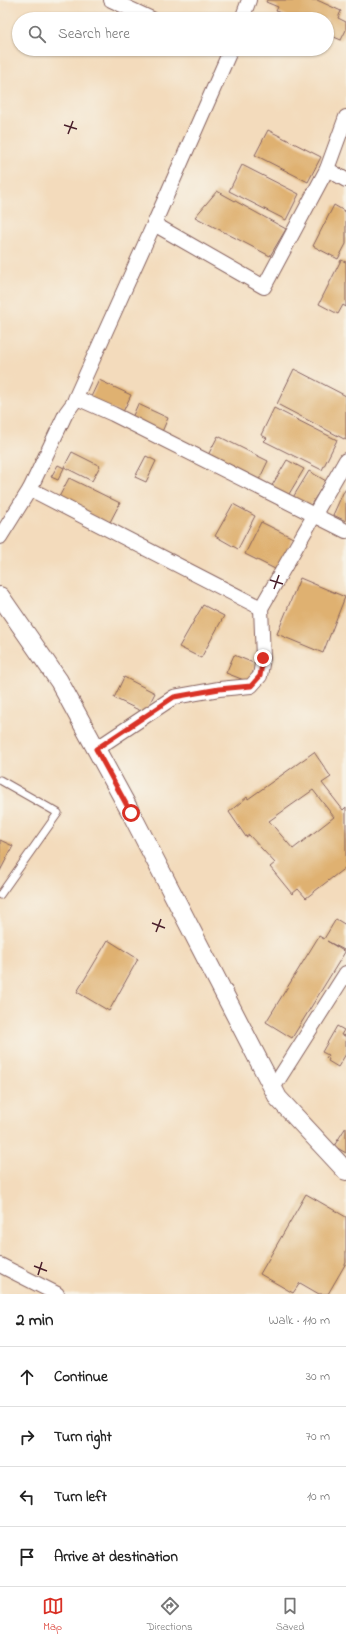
<!DOCTYPE html>
<html lang="en">
<head>
<meta charset="utf-8">
<style>
	:root { --surface:#fff; --page:#f2f2f2; --text:#222; --muted:#767676; --line:#e0e0e0; --accent:#d93025 }
	body { margin:0; font-family:"Indie Flower",sans-serif; background:var(--page); color:var(--text) }
	.stop { position:absolute; width:12px; height:12px; margin:-9px; border:3px solid #d93025; border-radius:50%; background:#fff }
	.stop.end { background:#d93025; border-color:#fff; box-shadow:0 1px 4px #0008 }
	.list { margin:0; padding:0; list-style:none }
	h2 { display:flex; justify-content:space-between; align-items:center; height:52px; margin:0; padding:0 16px; font-size:17px }
	h2 small { font-size:13px; font-weight:400; color:var(--muted) }
	.list li { display:grid; grid-template-columns:26px 1fr auto; gap:12px; align-items:center; box-sizing:border-box; height:60px; padding:0 16px; border-top:1px solid var(--line) }
	.list b { display:block; font-size:15px; white-space:nowrap }
	.list em { font-size:13px; font-style:normal; color:var(--muted) }
	.icon { flex:none; width:22px; height:22px; fill:none; stroke:currentColor; stroke-width:2; stroke-linecap:round; stroke-linejoin:round }
	.map { position:relative; flex:none; width:346px; height:1294px; overflow:hidden }
	.search { position:absolute; background:var(--surface); box-shadow:0 1px 3px #0004; left:12px; right:12px; top:12px; height:44px; display:flex; align-items:center; gap:10px; box-sizing:border-box; padding:0 14px; border-radius:22px; color:var(--muted); font-size:15px }
	.sheet { height:292px; background:var(--surface) }
	nav { display:flex; justify-content:space-around; align-items:center; box-sizing:border-box; height:56px; border-top:1px solid var(--line); background:var(--surface); font-size:11px; color:var(--muted) }
	nav a { display:grid; justify-items:center; gap:2px }
	nav .on { color:var(--accent) }
	.map>svg:first-child { display:block }
	.building { fill:#dfb171; fill-rule:evenodd }
	.lines { fill:none; stroke-linecap:round; stroke-linejoin:round }
	.service-casing { stroke:#85615e; stroke-width:9 }
	.minor-casing { stroke:#85615e; stroke-width:16 }
	.tertiary-casing { stroke:#85615e; stroke-width:20 }
	.service { stroke:#fff; stroke-width:7 }
	.minor { stroke:#fff; stroke-width:14 }
	.tertiary { stroke:#fff; stroke-width:18 }
	.route { stroke:#d93025; stroke-width:5 }
	.ticks { fill:none; stroke:#4a1f2b; stroke-width:1.5 }
</style>
</head>
<body>
<div class="map">
<svg width="346" height="1294" viewBox="0 0 346 1294">
	<rect width="100%" height="100%" fill="#f7f3e8"/>
	<filter id="ink" filterUnits="userSpaceOnUse"><feTurbulence type="fractalNoise" baseFrequency=".025" numOctaves="2"/><feDisplacementMap in="SourceGraphic" scale="8" xChannelSelector="R" yChannelSelector="G"/><feConvolveMatrix kernelMatrix="1 2 1 2 8 2 1 2 1" color-interpolation-filters="sRGB"/></filter>
	<filter id="wash" filterUnits="userSpaceOnUse"><feTurbulence type="fractalNoise" baseFrequency=".012" numOctaves="4" result="noise"/><feDisplacementMap in="SourceGraphic" scale="16" xChannelSelector="R" yChannelSelector="G"/><feGaussianBlur stdDeviation="0.9" result="paint"/><feColorMatrix in="noise" values="0 0 0 0 0 0 0 0 0 0 0 0 0 0 0 0 0 1.4 0 .05"/><feComposite in="paint" operator="in"/></filter>
	<g filter="url(#wash)">
		<rect width="100%" height="100%" fill="#f3dbbc"/>
		<g id="blocks">
			<g class="building">
				<polygon points="267,0 317,0 341,11 338,18 346,22 346,30 341,40 327,34 327,19 293,19 276,11 278,7 266,2"/>
				<polygon points="268,130 321,157 308,182 255,155"/>
				<polygon points="242,165 299,194 286,220 229,191"/>
				<polygon points="217,191 286,229 270,256 195,217"/>
				<polygon points="334,205 346,212 346,244 338,259 313,246"/>
				<polygon points="341,260 346,262 346,307 343,305 338,314 319,304"/>
				<polygon points="294,369 346,396 346,440 277,404"/>
				<polygon points="99,380 131,395 122,414 90,399"/>
				<polygon points="138,404 168,418 161,434 131,420"/>
				<polygon points="274,408 337,440 322,470 264,441 267,438 261,435"/>
				<polygon points="218,436 268,461 258,482 207,457"/>
				<polygon points="72,452 100,466 92,481 64,467"/>
				<polygon points="146,456 156,461 146,482 135,477"/>
				<polygon points="287,460 304,469 286,499 270,489"/>
				<polygon points="58,465 64,468 58,480 51,477"/>
				<polygon points="309,471 326,481 308,509 292,499"/>
				<polygon points="69,478 120,503 109,524 58,499"/>
				<polygon points="346,489 346,521 333,515 343,493"/>
				<polygon points="233,504 255,516 238,549 215,536"/>
				<polygon points="261,522 293,538 277,570 245,554"/>
				<polygon points="300,578 345,597 323,653 277,634"/>
				<polygon points="203,605 224,616 201,658 179,647"/>
				<polygon points="234,655 256,664 249,682 226,673"/>
				<polygon points="124,677 155,693 145,713 114,698"/>
				<path d="M314 752 331 777 322 783 343 810 346 807V867L306 898 298 889 292 894 270 867 275 863 249 835 246 837 229 812 247 797 248 799ZM313 790 334 817 293 849 269 821Z"/>
				<polygon points="0,840 13,846 0,871"/>
				<polygon points="336,919 346,925 346,951 327,941 345,952 292,1038 266,1022 319,936 324,939"/>
				<polygon points="108,940 138,959 109,1011 77,992"/>
				<polygon points="337,1026 344,1030 341,1035 345,1036 346,1034 346,1054 338,1067 328,1061 329,1059 326,1058 328,1055 322,1052"/>
				<polygon points="346,1127 346,1153 334,1146"/>
				<polygon points="306,1194 346,1217 346,1263 328,1294 319,1294 300,1283 293,1293 260,1274"/>
			</g>
		</g>
	</g>
	<g filter="url(#ink)">
		<use href="#blocks" fill-opacity="0" stroke="#85615e" stroke-width="1"/>
		<g class="lines">
			<g class="service-casing">
				<polyline id="service" points="0,780 58,813 0,895"/>
			</g>
			<g class="minor-casing">
				<g id="minor">
					<polyline points="111,0 152,19"/>
					<polyline points="242,19 249,0"/>
					<polyline points="327,169 346,180"/>
					<polyline points="154,224 231,49"/>
					<polyline points="75,399 154,224 264,287 327,169 346,117"/>
					<polyline points="30,489 261,608 346,460"/>
					<polyline points="0,537 30,489 66,413 77,398 113,414 346,531"/>
					<polyline points="96,749 174,697 219,689 251,686 260,676 263,658 261,608"/>
					<polyline points="273,1088 346,973"/>
					<polyline points="0,1265 57,1294"/>
				</g>
			</g>
			<g class="tertiary-casing">
				<polyline id="tertiary" points="0,596 59,681 131,813 278,1098 346,1171"/>
			</g>
			<use href="#service" class="service"/>
			<use href="#minor" class="minor"/>
			<use href="#tertiary" class="tertiary"/>
		</g>
	</g>
	<g class="lines" filter="url(#ink)">
		<polyline class="route" points="131,813 96,749 174,697 219,689 251,686 260,676 263,658"/>
	</g>
	<path class="ticks" d="M64 125 77 129M68 134 73 121M270 580 283 584M274 589 279 575M152 923 165 928M156 932 161 919M34 1266 47 1271M38 1275 42 1262"/>
</svg>
<div class="stop" style="left:131px;top:813px"></div>
<div class="stop end" style="left:263px;top:658px"></div>
<div class="search"><svg class="icon" aria-label="search" viewBox="0 0 24 24"><circle cx="10" cy="10" r="6"/><path d="M15 15l6 6"/></svg>Search here</div>
</div>
<section class="sheet">
<h2>2 min<small>Walk · 110 m</small></h2>
<ul class="list">
<li><svg class="icon" aria-label="ahead" viewBox="0 0 24 24"><path d="M12 20V5M6 11l6-6 6 6"/></svg><div><b>Continue</b></div><em>30 m</em></li>
<li><svg class="icon" aria-label="right" viewBox="0 0 24 24"><path d="M7 20v-9h11M14 6l5 5-5 5"/></svg><div><b>Turn right</b></div><em>70 m</em></li>
<li><svg class="icon" aria-label="left" viewBox="0 0 24 24"><path d="M17 20v-9H6M10 6l-5 5 5 5"/></svg><div><b>Turn left</b></div><em>10 m</em></li>
<li><svg class="icon" aria-label="arrive" viewBox="0 0 24 24"><path d="M6 21V4h12l-3 4 3 4H6"/></svg><div><b>Arrive at destination</b></div></li>
</ul>
</section>
<nav>
<a class="on"><svg class="icon" aria-label="map" viewBox="0 0 24 24"><path d="M3 6l6-2 6 2 6-2v14l-6 2-6-2-6 2zM9 4v14M15 6v14"/></svg>Map</a>
<a><svg class="icon" aria-label="directions" viewBox="0 0 24 24"><path d="M12 3l9 9-9 9-9-9zM9 14v-3h6M13 9l2 2-2 2"/></svg>Directions</a>
<a><svg class="icon" aria-label="saved" viewBox="0 0 24 24"><path d="M7 4h10v16l-5-4-5 4z"/></svg>Saved</a>
</nav>
</body>
</html>
